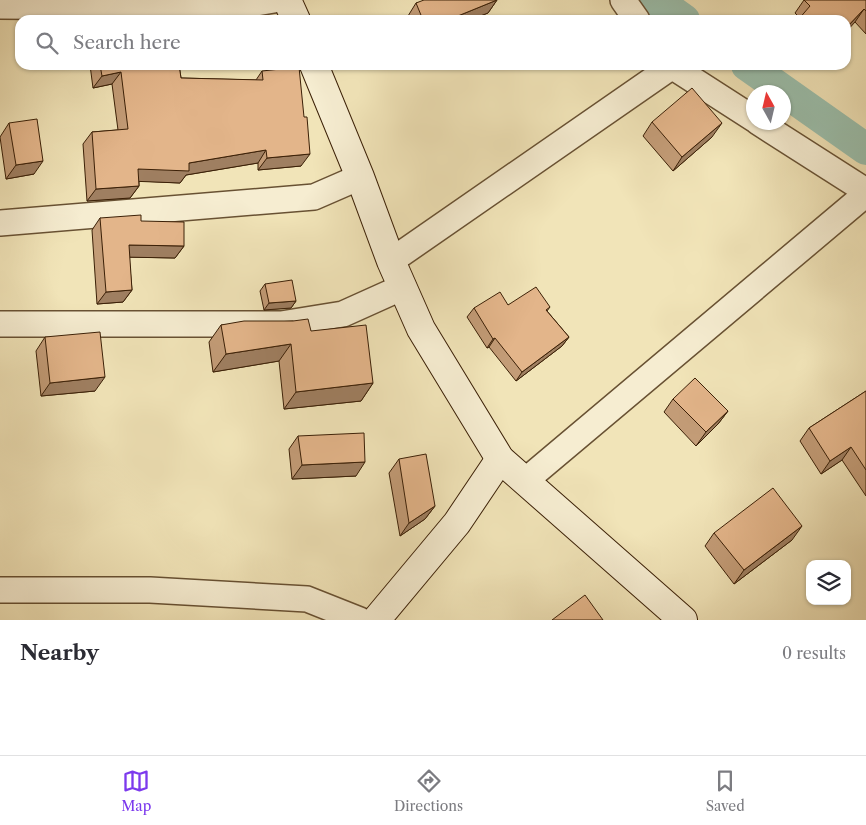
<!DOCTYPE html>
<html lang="en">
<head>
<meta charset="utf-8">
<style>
	:root { --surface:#fff; --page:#f2f2f3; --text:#2b2b33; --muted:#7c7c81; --line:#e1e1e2; --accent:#7c3aed }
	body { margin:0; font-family:"Libre Caslon Text",serif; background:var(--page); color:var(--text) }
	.controls { position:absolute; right:15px; bottom:15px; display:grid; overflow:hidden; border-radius:10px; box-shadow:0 1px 4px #0004 }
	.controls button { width:45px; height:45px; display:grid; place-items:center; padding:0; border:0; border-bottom:1px solid var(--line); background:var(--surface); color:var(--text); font:25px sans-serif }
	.compass { position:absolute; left:746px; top:85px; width:45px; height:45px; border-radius:50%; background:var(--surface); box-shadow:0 1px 4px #0004; rotate:352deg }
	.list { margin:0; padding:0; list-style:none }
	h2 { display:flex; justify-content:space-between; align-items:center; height:65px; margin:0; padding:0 20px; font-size:21px }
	h2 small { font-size:16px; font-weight:400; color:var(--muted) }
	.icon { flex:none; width:28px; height:28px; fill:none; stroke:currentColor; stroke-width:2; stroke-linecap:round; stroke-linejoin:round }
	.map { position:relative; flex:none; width:866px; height:620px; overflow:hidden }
	.search { position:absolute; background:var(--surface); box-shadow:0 1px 4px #0004; left:15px; right:15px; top:15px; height:55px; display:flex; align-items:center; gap:12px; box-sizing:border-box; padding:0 18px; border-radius:15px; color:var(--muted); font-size:19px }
	.sheet { height:135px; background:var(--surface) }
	nav { display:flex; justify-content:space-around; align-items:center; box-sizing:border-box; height:70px; border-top:1px solid var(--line); background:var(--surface); font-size:14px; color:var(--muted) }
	nav a { display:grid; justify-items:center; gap:2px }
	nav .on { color:var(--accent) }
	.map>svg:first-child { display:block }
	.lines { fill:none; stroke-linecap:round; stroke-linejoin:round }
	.canal { stroke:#9bbfac; stroke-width:32 }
	.street-casing { stroke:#685133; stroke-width:28 }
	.secondary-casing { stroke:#3b2007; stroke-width:30 }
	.street { stroke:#f6edd1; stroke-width:25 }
	.secondary { stroke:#f6edd1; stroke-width:28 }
	.wall { fill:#c39c77; stroke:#3b2007 }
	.shaded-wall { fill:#9f7f61; stroke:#3b2007 }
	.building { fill:#e3b58a; stroke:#3b2007 }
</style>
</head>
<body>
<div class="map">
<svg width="866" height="620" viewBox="0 0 866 620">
	<rect width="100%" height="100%" fill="#f1e4b8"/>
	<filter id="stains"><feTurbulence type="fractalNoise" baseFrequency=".004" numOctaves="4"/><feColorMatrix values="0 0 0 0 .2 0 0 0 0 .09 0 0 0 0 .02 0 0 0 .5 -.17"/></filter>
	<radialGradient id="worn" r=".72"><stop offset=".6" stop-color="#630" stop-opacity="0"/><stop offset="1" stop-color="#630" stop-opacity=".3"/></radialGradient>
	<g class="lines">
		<g class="canal">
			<polyline points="656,0 684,20"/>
			<polyline points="747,65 866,149"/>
		</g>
		<g class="street-casing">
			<g id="street">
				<polyline points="623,0 637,20"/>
				<polyline points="0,6 226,8 274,0"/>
				<polyline points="670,65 754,119"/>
				<polyline points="758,122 866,191"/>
				<polyline points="0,223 314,197 360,177"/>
				<polyline points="391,261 671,67"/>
				<polyline points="0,324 281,324 343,314 403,287"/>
				<polyline points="525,481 866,194"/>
				<polyline points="0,590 150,590 307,599 360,620"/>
			</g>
		</g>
		<g class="secondary-casing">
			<g id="secondary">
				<polyline points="287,0 296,20"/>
				<polyline points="314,65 360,177 391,261 421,329 500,459 683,620"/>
				<polyline points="376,620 457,523 500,459"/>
			</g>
		</g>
		<use href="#street" class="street"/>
		<use href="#secondary" class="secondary"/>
	</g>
	<g class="wall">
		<polygon points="497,0 488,13 470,20 409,20 408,16 416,3"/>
		<polygon points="804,0 866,0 866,34 855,22 800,18 795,13"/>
		<polygon points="90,65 179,65 181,78 256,80 262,71 301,166 258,170 258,163 186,175 180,183 139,181 139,186 130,198 87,201 83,144 92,132 118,130 112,84 93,88"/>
		<polygon points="652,122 712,137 673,171 643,136"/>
		<polygon points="9,123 34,174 6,179 0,137"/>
		<polygon points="100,218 184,246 175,258 129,257 132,290 123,302 97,304 92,230"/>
		<polygon points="265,284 296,301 291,308 264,310 260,291"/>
		<polygon points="508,305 550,307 547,311 569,337 562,346 516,381 489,347 487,348 467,317 474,308"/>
		<polygon points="293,321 311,331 373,383 361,401 284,409 279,361 213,372 209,342 221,325"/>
		<polygon points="45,337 95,391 41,396 36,351"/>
		<polygon points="866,391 866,496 842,460 821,474 800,441 809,428"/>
		<polygon points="673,399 728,411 718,424 696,446 664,412"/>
		<polygon points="298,436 356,476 292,479 289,449"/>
		<polygon points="399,459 435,506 425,519 400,536 389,473"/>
		<polygon points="714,533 792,540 734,584 705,546"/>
	</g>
	<g class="shaded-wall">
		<polygon points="497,0 488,13 470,20 448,20"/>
		<polygon points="864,9 855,22 846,32 846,28"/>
		<polygon points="121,72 112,84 93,88 102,76"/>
		<polygon points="722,123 712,137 673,171 682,157"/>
		<polygon points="266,150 258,163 186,175 180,183 129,181 138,169 189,163"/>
		<polygon points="310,154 301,166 258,170 267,158"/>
		<polygon points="43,161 34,174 6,179 16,165"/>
		<polygon points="139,186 130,198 87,201 96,189"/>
		<polygon points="129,245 184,246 175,258 120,257"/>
		<polygon points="132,290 123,302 97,304 106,292"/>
		<polygon points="296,301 291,308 264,310 269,303"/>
		<polygon points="569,337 562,346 516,381 522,372"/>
		<polygon points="495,338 489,347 487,348 493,339"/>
		<polygon points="291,344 279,361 213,372 226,354"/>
		<polygon points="105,377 95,391 41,396 50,383"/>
		<polygon points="373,383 361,401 284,409 296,392"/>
		<polygon points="728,411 718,424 696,446 706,432"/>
		<polygon points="851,447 842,460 821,474 830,461"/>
		<polygon points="365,462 356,476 292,479 302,465"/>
		<polygon points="435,506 425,519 400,536 409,523"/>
		<polygon points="802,526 792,540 734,584 744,570"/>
	</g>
	<g class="building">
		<polygon points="424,0 497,0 448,20 423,20 416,3"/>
		<polygon points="804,0 866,0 866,11 864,9 846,28 846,20 798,20 810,6"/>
		<polygon points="100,65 179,65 181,78 263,80 262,71 299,67 304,117 307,117 310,154 267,158 266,150 189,163 189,171 138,169 139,186 96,189 92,132 128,129 121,72 102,76"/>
		<polygon points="692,88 722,123 682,157 652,122"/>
		<polygon points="37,119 43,161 16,165 9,123"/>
		<polygon points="141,215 141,221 184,222 184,246 129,245 132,290 106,292 100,218"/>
		<polygon points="292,280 296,301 269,303 265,284"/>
		<polygon points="536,287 550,307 546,310 569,337 522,372 495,338 493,339 474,308 500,292 508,305"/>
		<polygon points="308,319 311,331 366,325 373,383 296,392 291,344 226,354 221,325 244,321 293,321"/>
		<polygon points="100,332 105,377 50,383 45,337"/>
		<polygon points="695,378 728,411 706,432 673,399"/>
		<polygon points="866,391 866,470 851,447 830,461 809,428"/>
		<polygon points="364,433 365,462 302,465 298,436"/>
		<polygon points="426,454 435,506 409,523 399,459"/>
		<polygon points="773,488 802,526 744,570 714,533"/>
		<polygon points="585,595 603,620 552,620"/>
	</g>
	<rect width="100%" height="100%" filter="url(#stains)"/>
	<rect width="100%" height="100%" fill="url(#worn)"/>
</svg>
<div class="controls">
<button><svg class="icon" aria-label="layers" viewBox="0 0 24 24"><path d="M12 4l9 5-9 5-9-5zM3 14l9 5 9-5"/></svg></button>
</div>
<svg class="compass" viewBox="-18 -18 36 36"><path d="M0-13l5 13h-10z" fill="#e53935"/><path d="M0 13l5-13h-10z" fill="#7c7c81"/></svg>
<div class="search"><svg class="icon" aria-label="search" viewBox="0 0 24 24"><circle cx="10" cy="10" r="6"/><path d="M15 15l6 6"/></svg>Search here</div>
</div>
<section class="sheet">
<h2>Nearby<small>0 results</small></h2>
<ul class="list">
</ul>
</section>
<nav>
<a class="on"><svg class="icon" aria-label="map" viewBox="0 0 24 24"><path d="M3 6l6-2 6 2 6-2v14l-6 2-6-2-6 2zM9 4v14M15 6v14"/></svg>Map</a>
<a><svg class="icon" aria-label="directions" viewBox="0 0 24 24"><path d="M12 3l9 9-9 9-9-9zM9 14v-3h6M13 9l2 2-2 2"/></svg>Directions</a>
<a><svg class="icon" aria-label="saved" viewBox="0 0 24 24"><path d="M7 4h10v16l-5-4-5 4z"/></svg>Saved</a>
</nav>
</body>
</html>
